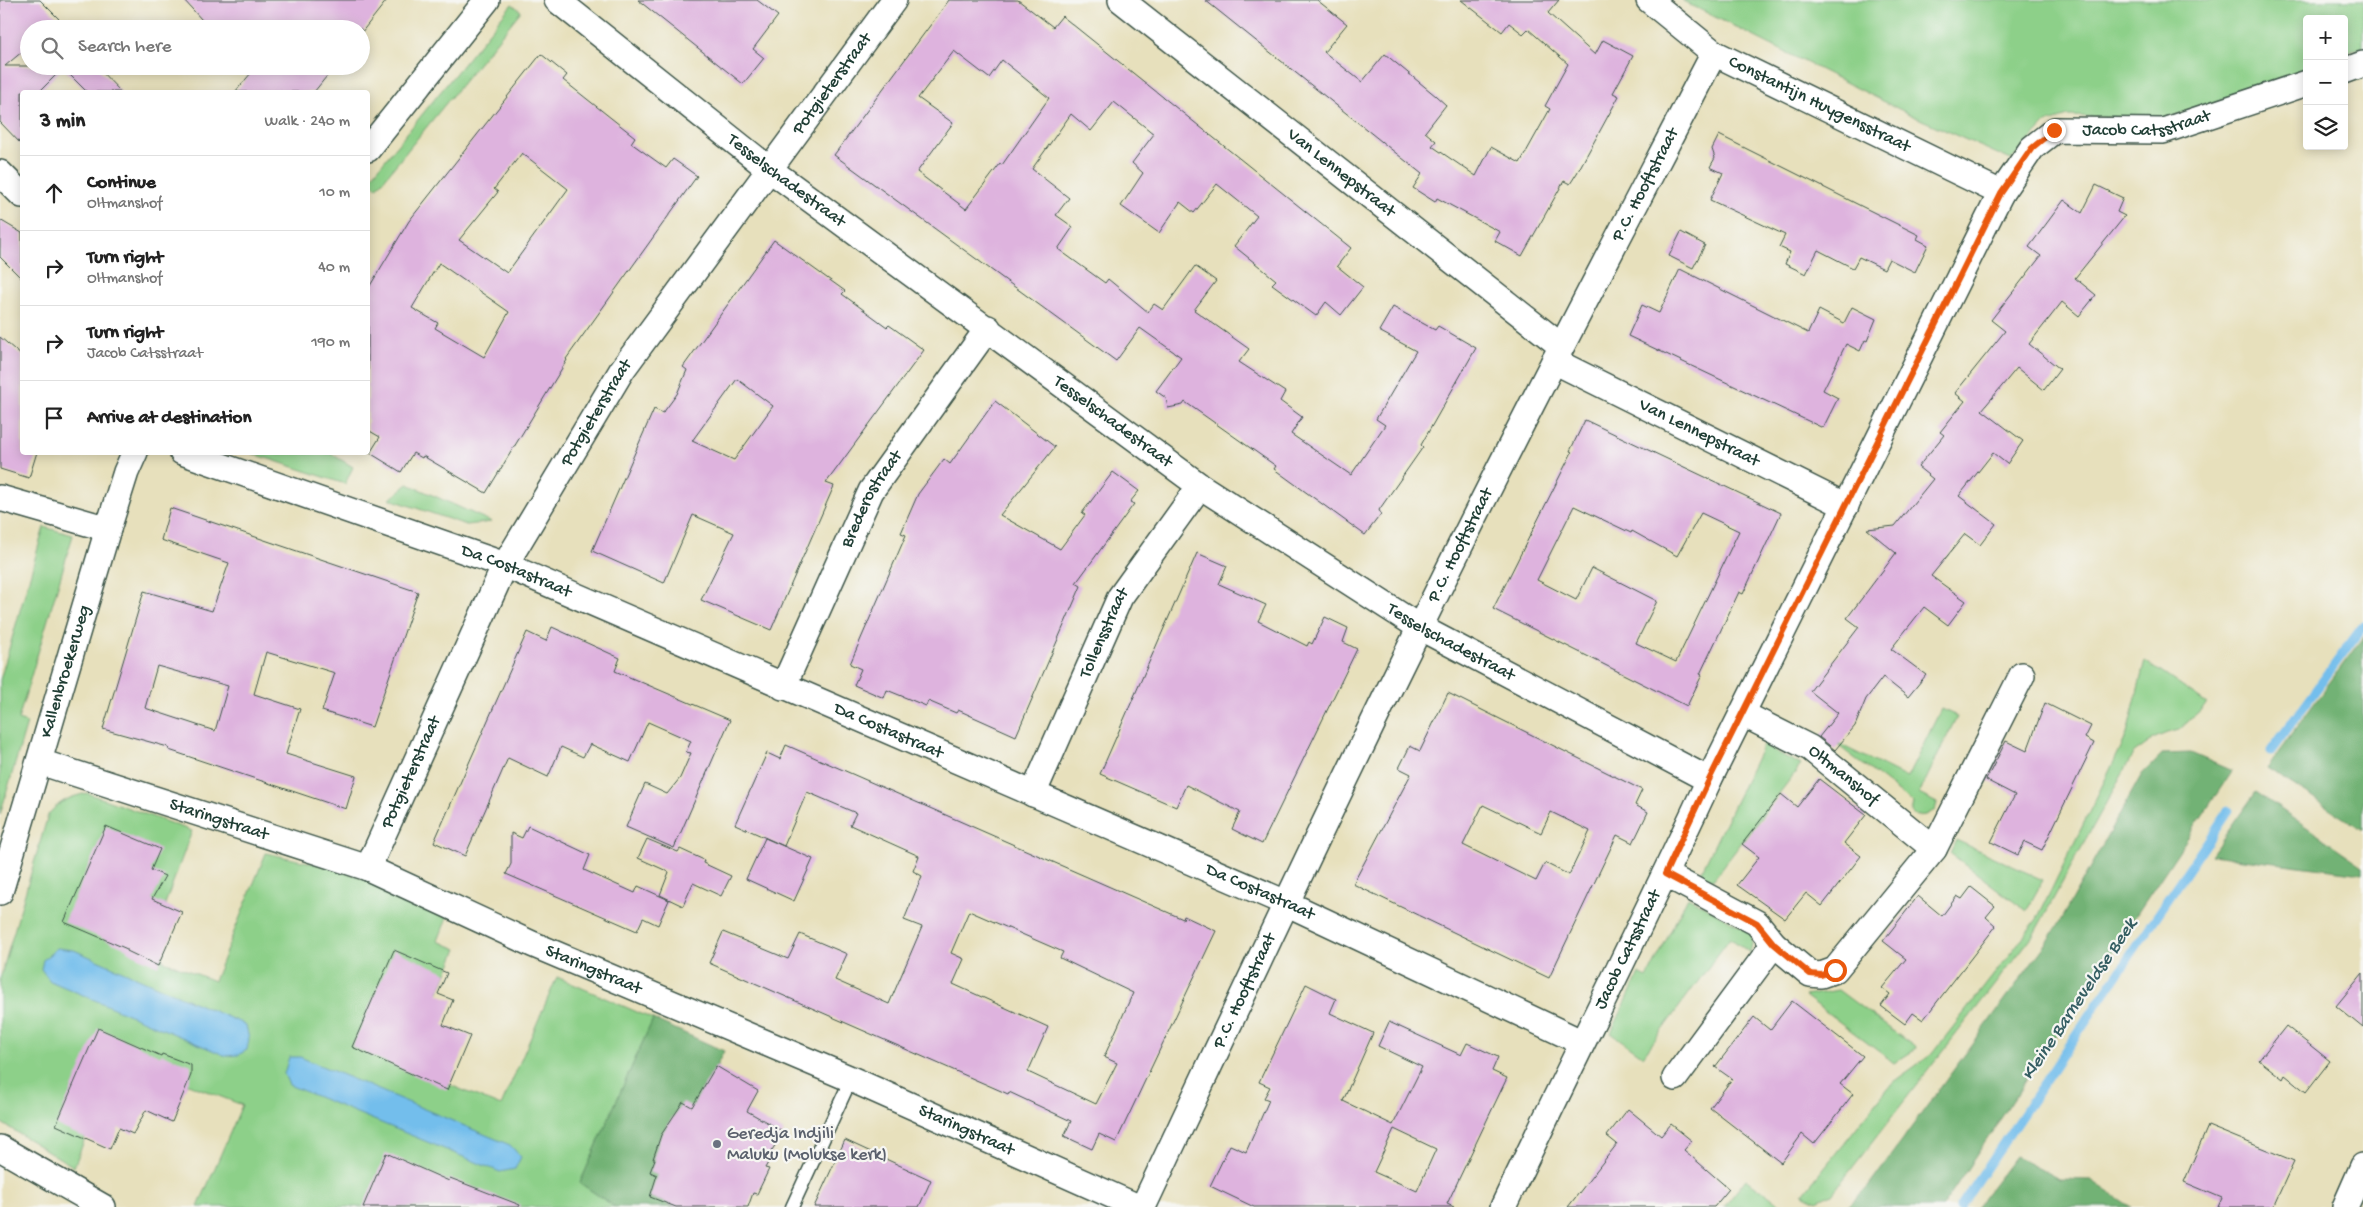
<!DOCTYPE html>
<html lang="en">
<head>
<meta charset="utf-8">
<style>
	:root { --surface:#fff; --page:#f6f6f6; --text:#222; --muted:#767676; --line:#e0e0e0 }
	body { margin:0; font-family:"Gochi Hand",sans-serif; background:var(--page); color:var(--text) }
	.controls { position:absolute; right:15px; top:15px; display:grid; overflow:hidden; border-radius:5px; box-shadow:0 2px 12px #0003 }
	.controls button { width:45px; height:45px; display:grid; place-items:center; padding:0; border:0; border-bottom:1px solid var(--line); background:var(--surface); color:var(--text); font:25px sans-serif }
	.stop { position:absolute; width:15px; height:15px; margin:-11px; border:4px solid #ea580c; border-radius:50%; background:#fff }
	.stop.end { background:#ea580c; border-color:#fff; box-shadow:0 1px 5px #0008 }
	.list { margin:0; padding:0; list-style:none }
	h2 { display:flex; justify-content:space-between; align-items:center; height:65px; margin:0; padding:0 20px; font-size:21px }
	h2 small { font-size:16px; font-weight:400; color:var(--muted) }
	.list li { display:grid; grid-template-columns:32px 1fr auto; gap:15px; align-items:center; box-sizing:border-box; height:75px; padding:0 20px; border-top:1px solid var(--line) }
	.list b { display:block; font-size:19px; white-space:nowrap }
	.list p { margin:0; font-size:16px; white-space:nowrap; color:var(--muted) }
	.list em { font-size:16px; font-style:normal; color:var(--muted) }
	.icon { flex:none; width:28px; height:28px; fill:none; stroke:currentColor; stroke-width:2; stroke-linecap:round; stroke-linejoin:round }
	.map { position:relative; flex:none; width:2363px; height:1207px; overflow:hidden }
	.search { position:absolute; background:var(--surface); box-shadow:0 2px 12px #0003; left:20px; top:20px; width:350px; height:55px; display:flex; align-items:center; gap:12px; box-sizing:border-box; padding:0 18px; border-radius:28px; color:var(--muted); font-size:19px }
	.panel { position:absolute; background:var(--surface); box-shadow:0 2px 12px #0003; left:20px; top:90px; width:350px; height:365px; border-radius:5px }
	.map>svg:first-child { display:block }
	.green { fill:#8dd089; stroke:#56865e }
	.forest { fill:#72b275; stroke:#487854 }
	.water { fill:#73beec; stroke:#497e90 }
	.lines { fill:none; stroke-linecap:round; stroke-linejoin:round }
	.stream { stroke:#73beec; stroke-width:9 }
	.building { fill:#deb3de; fill-rule:evenodd }
	.service-casing { stroke:#3d5548; stroke-width:15 }
	.minor-casing { stroke:#3d5548; stroke-width:28 }
	.service { stroke:#fff; stroke-width:12 }
	.minor { stroke:#fff; stroke-width:25 }
	.route { stroke:#ea580c; stroke-width:6 }
	.worship-dot { fill:#6b7280; stroke:#f6f6f2; stroke-width:2 }
	.labels { text-anchor:middle; dominant-baseline:central; stroke-width:4.5; stroke-linejoin:round; paint-order:stroke }
	.street-label { font-size:18px; fill:#1f3d34; stroke:#f6f6f2 }
	.worship-label { font-size:18px; fill:#5b616d; stroke:#f6f6f2; text-anchor:start }
	.water-label { font-size:19px; font-style:italic; fill:#345d62; stroke:#f6f6f2 }
</style>
</head>
<body>
<div class="map">
<svg width="2363" height="1207" viewBox="0 0 2363 1207">
	<rect width="100%" height="100%" fill="#f6f6f2"/>
	<filter id="ink" filterUnits="userSpaceOnUse"><feTurbulence type="fractalNoise" baseFrequency=".02" numOctaves="2"/><feDisplacementMap in="SourceGraphic" scale="10" xChannelSelector="R" yChannelSelector="G"/><feConvolveMatrix kernelMatrix="1 2 1 2 8 2 1 2 1" color-interpolation-filters="sRGB"/></filter>
	<filter id="wash" filterUnits="userSpaceOnUse"><feTurbulence type="fractalNoise" baseFrequency=".0096" numOctaves="4" result="noise"/><feDisplacementMap in="SourceGraphic" scale="20" xChannelSelector="R" yChannelSelector="G"/><feGaussianBlur stdDeviation="1.12" result="paint"/><feColorMatrix in="noise" values="0 0 0 0 0 0 0 0 0 0 0 0 0 0 0 0 0 1.4 0 .05"/><feComposite in="paint" operator="in"/></filter>
	<g filter="url(#wash)">
		<rect width="100%" height="100%" fill="#e7e0bc"/>
		<g class="green">
			<polygon points="1681,0 2363,0 2363,47 2344,54 2344,19 2307,19 2307,68 2214,103 2163,119 2068,116 2046,123 2011,160 1911,115"/>
			<polygon points="512,4 521,11 377,188 368,181"/>
			<polygon points="251,453 330,453 353,467 345,484"/>
			<polygon points="408,484 492,522 466,525 390,499"/>
			<polygon points="44,527 73,535 18,720 27,723 0,815 0,680"/>
			<polygon points="2145,661 2207,704 2179,730 2167,733 2155,738 2133,754 2034,934 1832,1194 1817,1201 1803,1194 1893,1082 1932,1054 2037,919 2126,737"/>
			<polygon points="1941,709 1957,716 1919,794 1937,803 1935,810 1926,815 1916,816 1911,812 1913,803 1831,740 1907,778"/>
			<polygon points="1763,745 1801,765 1713,880 1700,874"/>
			<path d="M87 793 192 831 165 904 162 960 214 981 266 853 330 867 372 881 448 915 438 941 457 949 438 994V1022L450 1085 501 1106 557 977 653 1019 580 1183 615 1207H198L242 1105 188 1084 85 1138 74 1167 0 1122V979L48 815C59 801 70 797 87 793Z"/>
			<polygon points="1956,840 2043,880 2026,911 1950,853"/>
			<polygon points="1688,897 1750,932 1753,939 1750,953 1730,938 1643,1056 1611,1033 1639,974 1647,978"/>
			<polygon points="1838,990 1916,1048 1916,1049 1894,1063 1805,996"/>
			<polygon points="1746,1179 1784,1207 1724,1207"/>
		</g>
		<g class="forest">
			<polygon points="2363,637 2363,830 2267,768"/>
			<polygon points="2191,753 2232,771 1942,1207 1847,1207 1869,1185 2051,937 2142,774 2162,754"/>
			<polygon points="2256,792 2363,866 2363,874 2211,855"/>
			<polygon points="653,1019 724,1051 650,1197 677,1207 615,1207 580,1183"/>
			<polygon points="2015,1156 2059,1179 2091,1180 2131,1207 1976,1207"/>
		</g>
		<g class="water">
			<polygon points="57,948 74,950 246,1025 249,1039 247,1050 238,1055 226,1056 50,981 41,969 43,960"/>
			<polygon points="289,1057 300,1057 510,1145 521,1157 515,1169 500,1172 289,1085 284,1074"/>
		</g>
		<g class="lines">
			<g class="stream">
				<polyline points="2271,751 2363,626"/>
				<polyline points="1960,1207 2228,811"/>
			</g>
		</g>
		<g id="blocks">
			<g class="building">
				<polygon points="0,0 40,0 59,19 48,29 29,29 29,46 5,66 96,66 121,92 87,92 63,68 39,92 22,92 22,145 0,122"/>
				<polygon points="184,0 387,0 361,33 361,29 210,29"/>
				<polygon points="638,0 757,0 778,16 753,49 764,58 743,84"/>
				<path d="M949 0H1018L1053 27 1062 16 1351 248 1337 266 1363 287 1341 315 1326 302 1316 316 1272 284 1276 280 1234 246 1257 216 1217 184 1194 213 1180 202 1159 233 1121 206 1143 173 1132 163 1154 134 1114 102 1091 131 1071 114 1032 169 1069 198 1056 215 1073 227 1058 249 1105 283 1108 279 1148 312 1154 304 1163 310 1195 266 1216 281 1194 310 1249 349 1239 362 1285 392 1280 401 1302 417 1291 434 1351 475 1385 425 1376 419 1416 351 1379 331 1393 307 1435 330 1438 326 1476 348 1421 445 1423 447 1379 510 1381 514 1365 535 1274 469 1276 466 1185 402 1183 405 1168 408 1166 398 1156 391 1181 357 1140 328 1116 361 834 155ZM954 51 989 78 1002 60 1049 98 1002 165 1000 164 966 209 917 172 953 123 918 98Z"/>
				<polygon points="1205,0 1317,0 1347,24 1324,52 1362,82 1385,54 1436,96 1446,105 1425,132 1436,141 1432,146 1476,176 1491,147 1520,163 1550,109 1545,106 1568,64 1528,29 1523,34 1509,23 1502,32 1461,0 1559,0 1548,13 1595,55 1603,40 1633,56 1613,93 1619,96 1577,173 1570,184 1564,181 1522,256 1495,241 1500,232 1437,198 1435,202 1413,188 1422,174"/>
				<path d="M541 54 567 75 563 80 635 137 631 143 666 168 673 159 697 176 566 359 567 360 486 493 423 456 422 458 413 453 401 472 370 453 380 437 368 430V289L409 221ZM522 153 568 189 507 273 459 240 498 192 494 189ZM439 263 509 312 484 357 435 328 438 323 412 308Z"/>
				<polygon points="257,66 335,66 314,92 235,92"/>
				<polygon points="1719,135 1919,235 1917,239 1928,245 1915,272 1889,259 1884,269 1859,257 1853,268 1818,250 1806,274 1785,264 1790,252 1779,247 1785,235 1710,200 1723,173 1710,167 1715,158 1712,149"/>
				<polygon points="2096,185 2123,198 2117,212 2125,216 2075,278 2096,295 2079,316 2062,302 2029,344 2060,369 2044,390 2017,368 1982,410 2023,441 2007,464 1993,453 1959,496 1996,524 1980,545 1965,534 1931,576 1966,601 1948,625 1924,607 1891,649 1926,675 1908,697 1883,677 1866,699 1855,726 1835,750 1819,737 1838,713 1810,691 1859,627 1847,618 1896,553 1867,529 1895,526 1933,479 1918,467 1944,435 1940,432 1965,401 1955,393 2005,331 1991,320 2041,256 2029,247 2064,200 2082,213"/>
				<polygon points="0,220 22,233 22,279 0,257"/>
				<polygon points="1681,232 1705,245 1693,268 1669,256"/>
				<path d="M774 240 845 291 842 294 887 327 889 325 924 350 826 483 834 486 771 630 701 600 734 533 693 515 664 583 592 551 654 409 663 413 677 394 687 370 683 367ZM737 379 773 406 734 460 692 441Z"/>
				<polygon points="1680,269 1808,333 1819,310 1844,323 1852,307 1876,319 1867,341 1865,340 1860,351 1846,344 1823,390 1838,398 1823,428 1628,336 1642,305 1659,313"/>
				<polygon points="0,337 22,356 22,452 37,452 29,478 0,469"/>
				<polygon points="995,401 1055,447 1000,515 1060,549 1085,515 1082,513 1113,472 1139,491 1130,502 1134,504 1076,583 1081,586 1016,736 958,710 956,713 928,701 926,706 887,690 884,698 854,685 861,669 850,664 906,535 901,533 918,494 944,459 950,464"/>
				<path d="M1585 420 1781 513 1743 594 1739 592 1700 674 1702 675 1687 706 1493 609 1572 452 1570 451ZM1574 506 1631 533 1632 531 1677 556 1701 513 1739 531 1676 662 1636 643 1657 601 1592 568 1576 600 1537 580Z"/>
				<path d="M170 508 418 592 372 727 322 711 335 673 266 652 254 694 300 709 286 754 356 776 346 809 169 750 168 747 103 729 144 591 212 611 229 563 161 540ZM157 666 228 686 215 731 145 708Z"/>
				<polygon points="1197,553 1227,566 1219,584 1266,605 1258,621 1307,646 1309,642 1312,644 1325,617 1348,628 1343,642 1357,649 1262,844 1232,829 1240,812 1186,785 1176,807 1100,774"/>
				<polygon points="552,627 620,658 615,671 730,720 674,848 626,827 645,784 667,794 680,778 691,753 686,752 691,741 648,722 630,762 590,744 583,757 561,747 548,777 508,758 465,856 434,842 527,632 546,641"/>
				<path d="M1448 693 1642 790 1635 805 1648 812 1633 843 1617 835 1549 978 1353 884 1411 774 1399 768 1410 746 1420 751ZM1483 805 1541 833 1551 812 1590 831 1569 875 1545 863 1536 881 1463 845Z"/>
				<polygon points="2045,703 2091,726 2085,738 2094,743 2042,850 2025,842 2018,855 1991,842 2015,795 1986,780 2006,741 2027,751"/>
				<path d="M786 745 1183 919 1184 916 1216 931 1116 1142 1099 1134 1092 1149 1064 1136 1071 1121 1009 1092 1008 1094 709 963 723 932 788 959 800 934 847 954 835 980 889 1004 922 927 904 920 922 876 913 871 919 856 850 825 856 813 807 792 784 846 735 824 767 753 780 759ZM969 911 1063 952 1060 958 1133 993 1104 1057 1117 1063 1096 1104 1028 1072 1048 1027 953 984 964 959 951 953Z"/>
				<polygon points="1819,779 1866,815 1844,843 1861,856 1822,906 1806,893 1785,919 1737,885 1759,857 1742,844 1781,794 1797,807"/>
				<polygon points="106,826 160,849 151,870 165,876 152,899 182,912 158,966 127,951 127,949 64,922"/>
				<polygon points="528,826 590,855 584,870 635,893 638,886 669,900 658,925 643,918 637,931 506,874 511,864 511,833 522,838"/>
				<polygon points="765,838 813,859 794,901 746,879"/>
				<polygon points="647,839 678,852 680,849 704,860 703,863 731,876 721,896 693,883 683,906 660,895 669,872 638,858"/>
				<polygon points="1971,887 1995,906 1986,917 1996,926 1923,1020 1913,1013 1905,1024 1881,1006 1890,994 1882,988 1906,959 1883,941 1918,896 1942,916 1957,896 1962,899"/>
				<polygon points="394,950 447,973 438,994 453,1000 443,1025 470,1036 447,1090 352,1047"/>
				<polygon points="2363,973 2363,1028 2336,1006"/>
				<path d="M1306 984 1336 999 1330 1013 1373 1033 1343 1101 1393 1125 1422 1067 1378 1046 1389 1022 1461 1055 1467 1043 1498 1057 1492 1071 1507 1078 1447 1204 1454 1207H1254L1210 1186 1230 1145 1246 1152 1269 1100 1264 1098 1270 1087 1259 1082ZM1394 1129 1436 1149 1417 1191 1374 1172Z"/>
				<polygon points="1792,1001 1863,1056 1840,1084 1853,1094 1840,1111 1814,1144 1802,1134 1781,1163 1710,1108 1732,1079 1715,1067 1754,1017 1770,1030"/>
				<polygon points="2286,1026 2330,1061 2306,1092 2285,1075 2283,1079 2259,1060"/>
				<polygon points="98,1028 161,1056 162,1054 191,1065 191,1075 172,1122 146,1110 133,1134 119,1128 110,1149 56,1125"/>
				<polygon points="716,1066 758,1091 747,1111 784,1132 770,1153 773,1154 765,1168 769,1169 757,1194 753,1193 748,1207 676,1207 650,1197 657,1175 650,1172 655,1159 653,1159 661,1135 683,1102 692,1107"/>
				<polygon points="1628,1109 1661,1136 1671,1124 1692,1141 1684,1150 1729,1189 1714,1207 1568,1207 1617,1144 1607,1136"/>
				<polygon points="2208,1126 2294,1161 2273,1207 2218,1207 2222,1198 2184,1182"/>
				<polygon points="845,1140 931,1180 919,1207 814,1207"/>
				<polygon points="386,1153 449,1181 450,1178 520,1205 519,1207 363,1207"/>
			</g>
		</g>
	</g>
	<g filter="url(#ink)">
		<use href="#blocks" fill-opacity="0" stroke="#3d5548" stroke-width="1"/>
		<g class="lines">
			<g class="service-casing">
				<polyline id="service" points="792,1207 851,1079"/>
			</g>
			<g class="minor-casing">
				<g id="minor">
					<path id="s1" d="M557 0 769 169 1200 486 1419 627 1709 780"/>
					<path id="s2" d="M1121 0 1561 346"/>
					<path id="s3" d="M1649 0 1714 53 2001 193"/>
					<polyline points="2344,71 2363,64"/>
					<polyline points="368,149 487,0"/>
					<polyline points="0,173 22,195"/>
					<path id="s4" d="M1554 361 1846 506"/>
					<path id="s5" d="M182 452 505 565 1286 903 1581 1042"/>
					<polyline points="0,498 108,529"/>
					<path id="s6" d="M783 687 871 491 988 328"/>
					<path id="s7" d="M1743 714 1810 748 1934 849"/>
					<path id="s8" d="M40 762 368 868 532 944 851 1079 1138 1207"/>
					<path id="s9" d="M1033 794 1120 597 1200 486"/>
					<path id="s10" d="M368 868 505 565 622 370 894 0"/>
					<polyline points="1665,874 1757,923 1774,944 1810,974 1821,975 1835,970 1934,849 2022,675"/>
					<path id="s11" d="M0 892 108 529 126 472 135 452"/>
					<polyline points="1675,1078 1774,944"/>
					<polyline points="0,1148 103,1207"/>
					<path id="s12" d="M1143 1207C1234 1014 1324 820 1419 629 1514 435 1615 244 1714 53"/>
					<path id="s13" d="M1503 1207C1571 1064 1643 923 1709 780L2001 193 2032 148 2055 130 2163 131 2307 83"/>
					<polyline points="2345,1207 2363,1166"/>
				</g>
			</g>
			<use href="#service" class="service"/>
			<use href="#minor" class="minor"/>
		</g>
	</g>
	<g class="lines" filter="url(#ink)">
		<polyline class="route" points="1835,970 1821,975 1810,974 1774,944 1757,923 1665,874 1709,780 2001,193 2032,148 2054,130"/>
	</g>
	<circle class="worship-dot" cx="717" cy="1144" r="5"/>
	<g class="labels">
		<g class="street-label">
			<text stroke="none"><textPath href="#s10" startOffset="915">Potgieterstraat</textPath></text>
			<text stroke="none"><textPath href="#s3" startOffset="201">Constantijn Huygensstraat</textPath></text>
			<text stroke="none"><textPath href="#s13" startOffset="1306">Jacob Catsstraat</textPath></text>
			<text stroke="none"><textPath href="#s2" startOffset="280">Van Lennepstraat</textPath></text>
			<text stroke="none"><textPath href="#s1" startOffset="292">Tesselschadestraat</textPath></text>
			<text stroke="none"><textPath href="#s12" startOffset="1139">P.C. Hooftstraat</textPath></text>
			<text stroke="none"><textPath href="#s10" startOffset="510">Potgieterstraat</textPath></text>
			<text stroke="none"><textPath href="#s1" startOffset="698">Tesselschadestraat</textPath></text>
			<text stroke="none"><textPath href="#s4" startOffset="162">Van Lennepstraat</textPath></text>
			<text stroke="none"><textPath href="#s6" startOffset="208">Brederostraat</textPath></text>
			<text stroke="none"><textPath href="#s12" startOffset="734">P.C. Hooftstraat</textPath></text>
			<text stroke="none"><textPath href="#s5" startOffset="355">Da Costastraat</textPath></text>
			<text stroke="none"><textPath href="#s9" startOffset="176">Tollensstraat</textPath></text>
			<text stroke="none"><textPath href="#s1" startOffset="1102">Tesselschadestraat</textPath></text>
			<text stroke="none"><textPath href="#s11" startOffset="230">Kallenbroekerweg</textPath></text>
			<text stroke="none"><textPath href="#s5" startOffset="760">Da Costastraat</textPath></text>
			<text stroke="none"><textPath href="#s10" startOffset="105">Potgieterstraat</textPath></text>
			<text stroke="none"><textPath href="#s7" startOffset="118">Oltmanshof</textPath></text>
			<text stroke="none"><textPath href="#s8" startOffset="188">Staringstraat</textPath></text>
			<text stroke="none"><textPath href="#s5" startOffset="1165">Da Costastraat</textPath></text>
			<text stroke="none"><textPath href="#s13" startOffset="286">Jacob Catsstraat</textPath></text>
			<text stroke="none"><textPath href="#s8" startOffset="592">Staringstraat</textPath></text>
			<text stroke="none"><textPath href="#s12" startOffset="239">P.C. Hooftstraat</textPath></text>
			<text stroke="none"><textPath href="#s8" startOffset="998">Staringstraat</textPath></text>
		</g>
		<g class="worship-label">
			<text x="727" y="1134">Geredja Indjili<tspan x="727" dy="21">Maluku (Molukse kerk)</tspan></text>
		</g>
		<g class="water-label">
			<text transform="translate(2080 1000) rotate(-56)">Kleine Barneveldse Beek</text>
		</g>
	</g>
</svg>
<div class="controls">
<button>+</button>
<button>−</button>
<button><svg class="icon" aria-label="layers" viewBox="0 0 24 24"><path d="M12 4l9 5-9 5-9-5zM3 14l9 5 9-5"/></svg></button>
</div>
<div class="stop" style="left:1835px;top:970px"></div>
<div class="stop end" style="left:2054px;top:130px"></div>
<div class="search"><svg class="icon" aria-label="search" viewBox="0 0 24 24"><circle cx="10" cy="10" r="6"/><path d="M15 15l6 6"/></svg>Search here</div>
<section class="panel">
<h2>3 min<small>Walk · 240 m</small></h2>
<ul class="list">
<li><svg class="icon" aria-label="ahead" viewBox="0 0 24 24"><path d="M12 20V5M6 11l6-6 6 6"/></svg><div><b>Continue</b><p>Oltmanshof</p></div><em>10 m</em></li>
<li><svg class="icon" aria-label="right" viewBox="0 0 24 24"><path d="M7 20v-9h11M14 6l5 5-5 5"/></svg><div><b>Turn right</b><p>Oltmanshof</p></div><em>40 m</em></li>
<li><svg class="icon" aria-label="right" viewBox="0 0 24 24"><path d="M7 20v-9h11M14 6l5 5-5 5"/></svg><div><b>Turn right</b><p>Jacob Catsstraat</p></div><em>190 m</em></li>
<li><svg class="icon" aria-label="arrive" viewBox="0 0 24 24"><path d="M6 21V4h12l-3 4 3 4H6"/></svg><div><b>Arrive at destination</b></div></li>
</ul>
</section>
</div>
</body>
</html>
